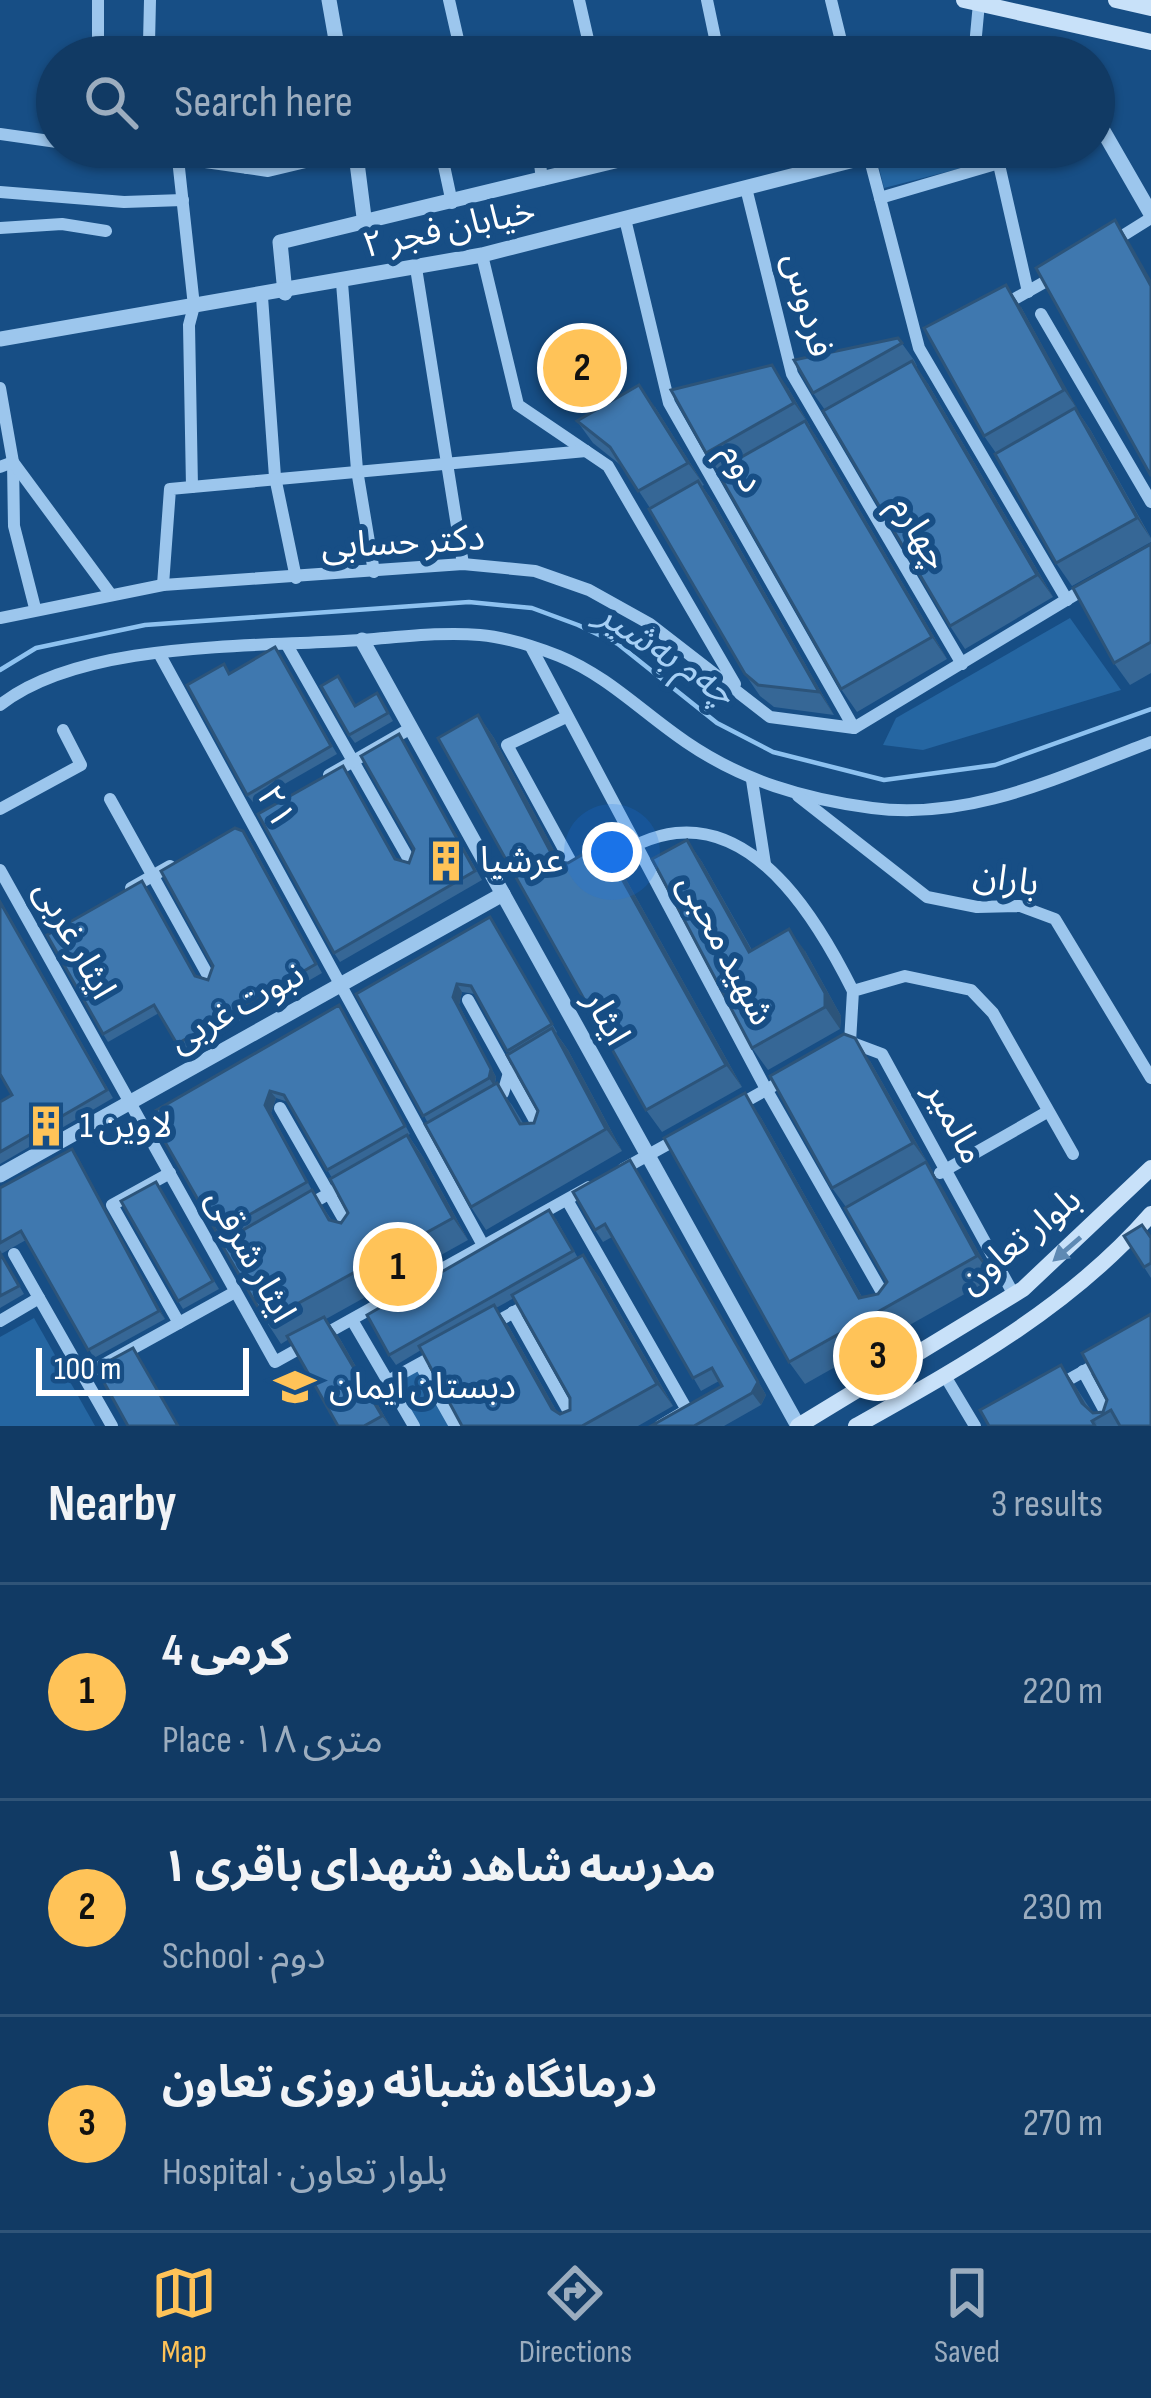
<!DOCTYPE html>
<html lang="en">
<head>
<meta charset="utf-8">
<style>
	:root { --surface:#113a64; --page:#1e456d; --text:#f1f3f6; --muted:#9cadbf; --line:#305478; --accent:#ffc358 }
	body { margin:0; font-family:"Sofia Sans Condensed","Noto Sans Arabic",sans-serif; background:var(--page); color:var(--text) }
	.scale { position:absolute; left:36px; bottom:30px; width:213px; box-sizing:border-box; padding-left:12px; border:6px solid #fff; border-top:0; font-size:33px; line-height:42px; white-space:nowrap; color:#fff; -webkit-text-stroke:9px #174e85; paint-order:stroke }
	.you { position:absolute; left:612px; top:852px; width:42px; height:42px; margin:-30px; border:9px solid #fff; border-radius:50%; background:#1a73e8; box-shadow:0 0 0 18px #1a73e833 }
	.badge { display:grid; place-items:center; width:78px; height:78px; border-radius:50%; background:var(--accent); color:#111; font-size:39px; font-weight:700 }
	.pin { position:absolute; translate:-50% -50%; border:6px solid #fff; box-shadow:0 3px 12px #0006 }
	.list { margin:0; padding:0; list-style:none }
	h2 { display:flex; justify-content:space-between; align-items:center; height:156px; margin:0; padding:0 48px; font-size:51px }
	h2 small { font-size:39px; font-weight:400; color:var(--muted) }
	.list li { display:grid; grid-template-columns:78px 1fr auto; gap:36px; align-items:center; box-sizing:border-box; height:216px; padding:0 48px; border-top:3px solid var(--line) }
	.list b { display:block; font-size:45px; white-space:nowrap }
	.list p { margin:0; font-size:39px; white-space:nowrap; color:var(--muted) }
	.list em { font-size:39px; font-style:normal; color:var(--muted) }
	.icon { flex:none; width:66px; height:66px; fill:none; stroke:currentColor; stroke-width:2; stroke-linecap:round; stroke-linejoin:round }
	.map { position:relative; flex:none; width:1151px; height:1426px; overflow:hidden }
	.search { position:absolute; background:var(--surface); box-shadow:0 3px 9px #0004; left:36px; right:36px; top:36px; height:132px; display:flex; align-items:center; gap:30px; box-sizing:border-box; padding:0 42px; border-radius:66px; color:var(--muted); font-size:45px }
	.sheet { height:804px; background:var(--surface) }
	nav { display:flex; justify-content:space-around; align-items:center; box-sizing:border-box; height:168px; border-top:3px solid var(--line); background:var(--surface); font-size:33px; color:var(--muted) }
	nav a { display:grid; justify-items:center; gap:6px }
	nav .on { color:var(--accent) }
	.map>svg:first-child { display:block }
	.green { fill:#2566a2 }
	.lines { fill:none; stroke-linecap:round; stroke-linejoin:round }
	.stream { stroke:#8ec2f0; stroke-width:4.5 }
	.minor { stroke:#9cc6ed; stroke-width:12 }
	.tertiary { stroke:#9cc6ed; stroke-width:15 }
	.secondary { stroke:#c8e1f9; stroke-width:16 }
	.wall { fill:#366796; fill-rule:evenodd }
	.shaded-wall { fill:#2c547a }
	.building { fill:#3f78af; stroke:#2c547a; stroke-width:3 }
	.oneway { fill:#5e89b3 }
	.labels { text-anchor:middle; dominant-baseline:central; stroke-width:12; stroke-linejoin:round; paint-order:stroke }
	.street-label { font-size:36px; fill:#fff; stroke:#174e85 }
	.poi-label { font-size:36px; fill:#fff; stroke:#174e85; text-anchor:start }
	.water-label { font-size:39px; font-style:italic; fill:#a7d0f5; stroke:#174e85 }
</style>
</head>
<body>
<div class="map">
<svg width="1151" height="1426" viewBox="0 0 1151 1426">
	<rect width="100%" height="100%" fill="#174e85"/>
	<g class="green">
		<polygon points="928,147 990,147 993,160 884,188 877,160"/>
		<polygon points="1070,618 1121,690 923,750 883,745 896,718"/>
		<polygon points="34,1318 95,1426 0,1426 0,1337"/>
		<polygon points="419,1367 452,1426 418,1426 393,1382"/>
	</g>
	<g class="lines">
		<polyline class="stream" points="0,670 36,648 145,625 469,602 532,608 578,625 618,644 717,723 773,752 884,780 995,765 1151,709"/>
		<g class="minor">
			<polyline points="98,0 98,57"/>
			<polyline points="150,0 149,43 337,43"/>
			<polyline points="449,0 462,57"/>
			<polyline points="579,0 592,57"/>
			<polyline points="707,0 719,57"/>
			<polyline points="831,0 845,57"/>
			<polyline points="553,57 590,48"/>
			<polyline points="974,57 979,3"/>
			<polyline points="1077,57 1077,55"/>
			<polyline points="0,134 57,142"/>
			<polyline points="99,147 268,171 356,150"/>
			<polyline points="440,147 452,203"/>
			<polyline points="538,147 542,180"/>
			<polyline points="995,147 1028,292"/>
			<polyline points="869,156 880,198"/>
			<polyline points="178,159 194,306 189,325 192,487"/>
			<polyline points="999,163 880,198 919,348 1067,600"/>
			<polyline points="247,168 248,147"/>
			<polyline points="746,188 792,374 962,664"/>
			<polyline points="0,192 124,202 183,200"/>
			<polyline points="625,219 669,403 854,728"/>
			<polyline points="0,228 62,224 106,231"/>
			<polyline points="1111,243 1151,218"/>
			<polyline points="482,255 518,405 608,466 735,684"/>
			<polyline points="416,268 463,564"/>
			<polyline points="342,283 357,470 374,572"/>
			<polyline points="262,297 275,477 296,578"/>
			<polyline points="1002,306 1057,275"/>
			<polyline points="1041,314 1151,502"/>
			<polyline points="0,388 13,462 14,526 35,608"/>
			<polyline points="0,467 13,462 109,592"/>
			<polyline points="163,585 170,489 586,451"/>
			<polyline points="0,618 163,585 463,564 535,571 589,590 650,624 770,717 854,728 1086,588"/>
			<polyline points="287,645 411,863"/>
			<polyline points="531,647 766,1089 887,1301"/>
			<polyline points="160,655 484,1247"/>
			<path d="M0 705C80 642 245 647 344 641 388 639 436 631 480 635 504 637 536 647 559 656 608 676 643 713 686 742 743 781 804 799 872 808 971 821 1061 776 1151 742"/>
			<polyline points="566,717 507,745 577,873"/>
			<polyline points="329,775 411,728"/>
			<polyline points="752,780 765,864"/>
			<polyline points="798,796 927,897 977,907 1020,906 1055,919 1151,1078"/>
			<polyline points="110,799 210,979"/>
			<polyline points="0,809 81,765 63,730"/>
			<path d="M599 864C624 851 648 836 676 833 762 824 821 927 853 991"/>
			<polyline points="0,870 275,1362 589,1187"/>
			<polyline points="131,888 170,866"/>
			<polyline points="468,1000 543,1135"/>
			<polyline points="494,1098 503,1093 509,1073 526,1063"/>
			<polyline points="739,1105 789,1077"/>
			<polyline points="280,1108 351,1232"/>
			<polyline points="623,1169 679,1138"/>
			<polyline points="170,1173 112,1205 179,1323"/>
			<polyline points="940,1173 1047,1112"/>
			<polyline points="567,1200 687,1410 660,1426"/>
			<polyline points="307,1206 346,1184"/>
			<polyline points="14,1254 112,1426"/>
			<polyline points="1014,1295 882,1054 850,1042 853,991 905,976 971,990 993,1013 1073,1154"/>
			<polyline points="513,1312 577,1426"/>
			<polyline points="352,1320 414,1426"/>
			<polyline points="0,1321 39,1298"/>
			<polyline points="489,1326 534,1301"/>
			<polyline points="420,1364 455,1426"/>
			<polyline points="1083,1371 1113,1426"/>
			<polyline points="83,1376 235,1292"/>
			<polyline points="945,1376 975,1426"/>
			<polyline points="388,1381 439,1353"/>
			<polyline points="1059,1385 1104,1360"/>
		</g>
		<g class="tertiary">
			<polyline points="329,0 339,57"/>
			<polyline points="1094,115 1151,214"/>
			<polyline points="355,147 365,225"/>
			<polyline points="285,293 280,242 673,147"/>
			<polyline points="0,339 482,255 905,147"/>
			<polyline points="362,640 798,1426"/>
			<polyline points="0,1175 503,894"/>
		</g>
		<g class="secondary">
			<polyline points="964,0 1151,42"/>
			<polyline points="1116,0 1151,8"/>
			<polyline points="798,1426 1023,1289 1151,1168"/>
			<path d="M856 1426C963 1366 1070 1307 1151 1214"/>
		</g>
	</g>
	<g class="wall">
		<polygon points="1021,307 1079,413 1091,431 1151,538 1151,542 1072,586 1056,563 996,453 984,436"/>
		<polygon points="898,338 914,360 917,366 916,367 928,384 1053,597 965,649 950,626 825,410 813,393"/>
		<polygon points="788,388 810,426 809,426 821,444 947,659 857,712 841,689 718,470 706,453"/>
		<polygon points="655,407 704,485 702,486 714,503 834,715 774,707 760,696 745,674 650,508 623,467 593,443 577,421"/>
		<polygon points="1151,544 1151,673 1130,685 1114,663"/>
		<polygon points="275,647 337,754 253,802 247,795 230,673"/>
		<polygon points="382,701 393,721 355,743 349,735 356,705"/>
		<polygon points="478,715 494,738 560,862 568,863 602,843 618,865 742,1087 662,1132 646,1110"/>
		<polygon points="399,734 482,880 340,962 334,953 343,766 397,860 409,863 414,849"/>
		<polygon points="249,839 322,973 183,1053 159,1013 108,1042 103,1034 142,881 196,976 208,980"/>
		<polygon points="687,840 702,862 752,950 805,951 841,1016 840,1029 768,1070 752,1048"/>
		<polygon points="0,900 113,1098 0,1164 0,1102 12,1095"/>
		<path d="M490 917 557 1032 556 1033 568 1050 622 1151 486 1230 471 1207 428 1123 356 994ZM462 992 475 994 509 1053 538 1111 534 1123H523L512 1105 495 1084 496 1077 459 1005Z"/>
		<polygon points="339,1005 410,1134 408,1135 423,1157 468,1240 326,1319 340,1339 390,1426 338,1426 289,1339 281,1344 266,1321 312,1190 332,1221 341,1223 348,1213 332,1178 288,1102 276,1098 271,1113 312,1190 222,1241 153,1121"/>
		<polygon points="870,1061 993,1278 805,1384 789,1362 760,1116 862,1297 878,1294 887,1282 846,1207 832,1188"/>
		<polygon points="72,1149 165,1319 94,1358 26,1240 1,1254 24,1294 0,1308 0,1188"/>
		<polygon points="630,1160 766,1395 761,1405 724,1426 651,1426 722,1386 719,1381 701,1391 612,1237 603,1242 595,1230"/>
		<polygon points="156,1182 219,1289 183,1309 178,1301"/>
		<path d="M556 1219 578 1258 583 1255 599 1277 673 1406 638 1426H462L421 1350 396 1365 389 1355ZM514 1298 570 1398V1410L560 1414 557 1412 509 1327 496 1308Z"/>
		<polygon points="1124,1236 1151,1237 1151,1278"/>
		<polygon points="1061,1365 1093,1413 1103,1412 1107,1400 1151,1426 989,1426"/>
	</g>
	<g class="shaded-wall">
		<polygon points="1115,220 1130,243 1151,280 1151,286"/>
		<polygon points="1006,285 1021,307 1080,413 1064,390"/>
		<polygon points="912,361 928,384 1053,597 1037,575"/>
		<polygon points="772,365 788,388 810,426 794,403"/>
		<polygon points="639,385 655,407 704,485 688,463"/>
		<polygon points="1075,408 1091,431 1151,539 1137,518"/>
		<polygon points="805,421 821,444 947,659 932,637"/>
		<polygon points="698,481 714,503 834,715 819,692"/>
		<polygon points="478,715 494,738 572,884 556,862"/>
		<polygon points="687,840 702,862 765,974 749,952"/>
		<polygon points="602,843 618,865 742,1087 726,1065"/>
		<polygon points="789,929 805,951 841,1016 840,1029 825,1007"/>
		<polygon points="457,984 462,992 459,1005 496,1077 494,1086 489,1078 453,997"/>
		<polygon points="552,1028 568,1050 622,1151 606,1129"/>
		<polygon points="855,1038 870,1061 929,1165 913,1143"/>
		<polygon points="270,1091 276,1098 271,1113 312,1190 265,1105"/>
		<polygon points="745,1093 760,1116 875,1320 859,1298"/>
		<polygon points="407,1135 423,1157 468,1240 453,1218"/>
		<polygon points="72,1149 78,1157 165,1319 159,1311"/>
		<polygon points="630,1160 766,1395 761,1405 752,1393"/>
		<polygon points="926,1162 941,1185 993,1278 977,1256"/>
		<polygon points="583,1255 599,1277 673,1406 657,1384"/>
		<polygon points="494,1305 509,1327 565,1426 552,1409"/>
		<polygon points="324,1317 340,1339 390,1426 382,1416"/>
		<polygon points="1061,1365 1076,1387 1097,1425 1082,1403"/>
	</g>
	<g class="building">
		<polygon points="1115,220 1151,286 1151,476 1036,268"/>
		<polygon points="1006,285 1064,390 984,436 924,328"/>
		<polygon points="898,338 902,343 813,393 794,360"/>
		<polygon points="912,361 1037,575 950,626 823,411"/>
		<polygon points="772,365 794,403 706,453 671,390"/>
		<polygon points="639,385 688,463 638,491 610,447 577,421"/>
		<polygon points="1075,408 1137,518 1056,563 995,454"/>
		<polygon points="805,421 932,637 841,689 717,471"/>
		<polygon points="698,481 819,692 758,685 745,674 649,509"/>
		<polygon points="1151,544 1151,642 1114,663 1073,588"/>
		<polygon points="275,647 331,746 247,795 187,685 224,664 229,674"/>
		<polygon points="338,676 355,706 377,693 388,713 349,735 321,686"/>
		<polygon points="478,715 556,862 568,863 602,843 726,1065 646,1110 438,738"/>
		<polygon points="399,734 475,871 334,953 258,814 343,766 395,859 409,863 414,849 361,756"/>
		<polygon points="235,828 243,831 316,964 177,1044 154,1005 103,1034 47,935 142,881 195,976 208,980 213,966 161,871"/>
		<polygon points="687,840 749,952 789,929 825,993 825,1007 752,1048 652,859"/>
		<polygon points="0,902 107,1090 0,1152 0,1102 12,1095 0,1074"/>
		<polygon points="490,917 552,1024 507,1051 471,986 457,984 453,997 491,1069 489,1078 423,1116 356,994"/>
		<polygon points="339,1005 405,1126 327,1170 284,1095 270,1091 265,1105 307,1182 217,1233 153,1121 155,1111"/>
		<polygon points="552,1028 606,1129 471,1207 425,1124 497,1083 520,1124 534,1123 538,1111 507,1055"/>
		<polygon points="844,1034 855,1038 913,1143 832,1188 770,1076"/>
		<polygon points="745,1093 859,1298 878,1294 887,1282 845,1208 926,1162 977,1256 789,1362 664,1138"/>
		<polygon points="407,1135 453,1218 266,1321 223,1247 226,1240 312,1190 329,1220 341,1223 348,1213 330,1179"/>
		<polygon points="72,1149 159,1311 88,1350 21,1231 0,1243 0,1188"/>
		<polygon points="630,1160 758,1382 752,1393 694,1426 651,1426 722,1386 712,1368 693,1378 605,1224 595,1230 573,1192"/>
		<polygon points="156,1182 213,1281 178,1301 121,1201"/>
		<polygon points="549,1210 573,1251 389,1355 367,1315"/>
		<polygon points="1142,1225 1151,1238 1151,1263 1144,1267 1124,1236"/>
		<polygon points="0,1253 19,1286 0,1296"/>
		<polygon points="583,1255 657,1384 582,1426 462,1426 419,1346 494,1305 552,1409 560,1414 570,1410 570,1398 512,1295"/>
		<polygon points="1151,1314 1151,1426 1120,1426 1111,1410 1092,1421 1095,1426 989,1426 980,1410 1061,1365 1082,1403 1093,1413 1103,1412 1107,1400 1082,1353"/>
		<polygon points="324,1317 382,1416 364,1426 338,1426 287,1336"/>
		<polygon points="133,1348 178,1426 128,1426 96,1368"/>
	</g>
	<defs><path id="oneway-solid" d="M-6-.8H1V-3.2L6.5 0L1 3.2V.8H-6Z" transform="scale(3)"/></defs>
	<use class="oneway" href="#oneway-solid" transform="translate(1067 1249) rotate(139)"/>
	<defs>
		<g id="building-bare" transform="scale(3.24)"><path d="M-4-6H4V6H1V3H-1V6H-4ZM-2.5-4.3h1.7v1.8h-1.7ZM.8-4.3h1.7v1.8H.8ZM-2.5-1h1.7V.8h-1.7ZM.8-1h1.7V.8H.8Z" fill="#ffc358" stroke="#174e85" stroke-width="2.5" paint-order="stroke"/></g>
		<g id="school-bare" transform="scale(3.24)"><path d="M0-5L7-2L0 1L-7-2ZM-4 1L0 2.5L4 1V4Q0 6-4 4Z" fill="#ffc358" stroke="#174e85" stroke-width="2.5" paint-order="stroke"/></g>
	</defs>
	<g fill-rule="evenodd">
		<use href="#building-bare" x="446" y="861"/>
		<use href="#building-bare" x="46" y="1126"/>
		<use href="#school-bare" x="295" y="1387"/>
	</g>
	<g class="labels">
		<g class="street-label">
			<text transform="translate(449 229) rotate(-12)">خیابان فجر ۲</text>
			<text transform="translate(807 305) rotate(75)">فردوس</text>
			<text transform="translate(741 468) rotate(60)">دوم</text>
			<text transform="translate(919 533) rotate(59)">چهارم</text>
			<text transform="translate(403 543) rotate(-3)">دکتر حسابی</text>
			<text transform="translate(275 807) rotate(62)">۲۱</text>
			<text transform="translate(1006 880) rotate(9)">باران</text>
			<text transform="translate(74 940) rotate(61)">ایثار غربی</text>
			<text transform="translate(725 950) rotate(62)">شهید محبی</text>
			<text transform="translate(237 1008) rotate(-29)">نبوت غربی</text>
			<text transform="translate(606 1018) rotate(61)">ایثار</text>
			<text transform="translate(954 1123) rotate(62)">مالمیر</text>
			<text transform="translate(1020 1241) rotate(-39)">بلوار تعاون</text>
			<text transform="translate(250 1256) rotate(61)">ایثار شرقی</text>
		</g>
		<g class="poi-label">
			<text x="480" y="861">عرشیا</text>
			<text x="80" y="1126">لاوین 1</text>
			<text x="329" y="1387">دبستان ایمان</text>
		</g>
		<g class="water-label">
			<text transform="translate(666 654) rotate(34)">چەم بەشیر</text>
		</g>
	</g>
</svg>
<div class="scale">100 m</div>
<div class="you"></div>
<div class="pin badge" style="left:398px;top:1267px">1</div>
<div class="pin badge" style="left:582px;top:368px">2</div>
<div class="pin badge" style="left:878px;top:1356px">3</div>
<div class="search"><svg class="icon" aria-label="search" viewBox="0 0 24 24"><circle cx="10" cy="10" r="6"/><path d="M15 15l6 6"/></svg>Search here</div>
</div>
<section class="sheet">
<h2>Nearby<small>3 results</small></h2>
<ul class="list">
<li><span class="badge">1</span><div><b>کرمی 4</b><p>Place · ۱۸ متری</p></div><em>220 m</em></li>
<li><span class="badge">2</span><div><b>مدرسه شاهد شهدای باقری ۱</b><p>School · دوم</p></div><em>230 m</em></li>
<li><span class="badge">3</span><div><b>درمانگاه شبانه روزی تعاون</b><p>Hospital · بلوار تعاون</p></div><em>270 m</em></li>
</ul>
</section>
<nav>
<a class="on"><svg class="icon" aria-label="map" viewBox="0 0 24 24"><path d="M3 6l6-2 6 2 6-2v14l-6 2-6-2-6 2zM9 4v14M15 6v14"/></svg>Map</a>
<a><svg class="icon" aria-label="directions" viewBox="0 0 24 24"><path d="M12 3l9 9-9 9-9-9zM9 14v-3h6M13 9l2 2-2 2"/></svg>Directions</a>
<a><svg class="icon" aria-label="saved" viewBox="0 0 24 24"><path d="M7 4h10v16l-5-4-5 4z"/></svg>Saved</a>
</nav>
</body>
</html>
